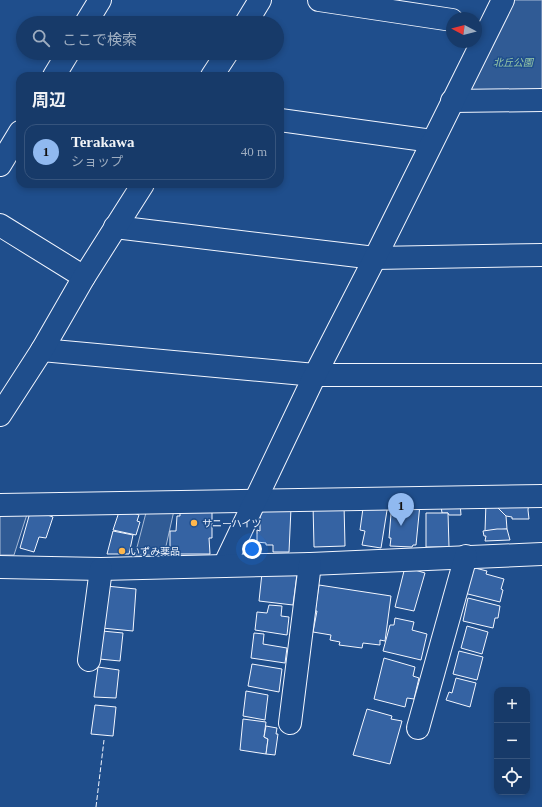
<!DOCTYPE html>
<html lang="ja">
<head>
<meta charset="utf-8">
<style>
	:root { --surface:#173a69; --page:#244571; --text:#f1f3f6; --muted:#9eadc0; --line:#36547d; --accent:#90b9f0 }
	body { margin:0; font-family:"Times New Roman","Noto Sans JP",serif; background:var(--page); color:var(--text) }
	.controls { position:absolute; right:12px; bottom:12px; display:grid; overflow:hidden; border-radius:8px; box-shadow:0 2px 6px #0003 }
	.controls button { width:36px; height:36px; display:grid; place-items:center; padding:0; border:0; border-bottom:1px solid var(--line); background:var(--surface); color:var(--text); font:20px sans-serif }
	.compass { position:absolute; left:446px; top:12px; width:36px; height:36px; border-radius:50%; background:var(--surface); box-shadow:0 2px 6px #0003; rotate:277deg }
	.you { position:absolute; left:252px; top:549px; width:14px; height:14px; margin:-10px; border:3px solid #fff; border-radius:50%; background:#1a73e8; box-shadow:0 0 0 6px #1a73e833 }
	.badge { display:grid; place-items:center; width:26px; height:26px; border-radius:50%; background:var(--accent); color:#111; font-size:13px; font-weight:700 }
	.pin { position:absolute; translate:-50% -33px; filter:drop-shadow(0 1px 2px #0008) }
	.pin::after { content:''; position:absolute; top:21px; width:14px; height:12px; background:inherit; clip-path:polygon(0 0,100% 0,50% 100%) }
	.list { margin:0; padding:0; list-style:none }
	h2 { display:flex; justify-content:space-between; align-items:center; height:52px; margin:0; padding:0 16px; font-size:17px }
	h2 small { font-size:13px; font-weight:400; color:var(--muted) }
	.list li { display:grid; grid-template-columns:26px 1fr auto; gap:12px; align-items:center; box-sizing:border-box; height:56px; margin:0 8px 8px; padding:0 8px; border:1px solid var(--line); border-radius:12px }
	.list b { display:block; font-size:15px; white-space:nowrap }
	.list p { margin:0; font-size:13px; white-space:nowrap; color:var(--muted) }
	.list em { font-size:13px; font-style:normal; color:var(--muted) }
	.icon { flex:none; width:22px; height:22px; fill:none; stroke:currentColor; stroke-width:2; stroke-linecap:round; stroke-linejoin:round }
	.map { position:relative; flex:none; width:542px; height:807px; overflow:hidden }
	.search { position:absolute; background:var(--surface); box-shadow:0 2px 6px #0003; left:16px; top:16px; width:268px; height:44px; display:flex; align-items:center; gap:10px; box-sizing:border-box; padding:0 14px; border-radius:22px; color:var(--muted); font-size:15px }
	.panel { position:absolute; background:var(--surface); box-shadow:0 2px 6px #0003; left:16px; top:72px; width:268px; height:116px; border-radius:12px }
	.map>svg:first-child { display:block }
	.built { fill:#305b95; stroke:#a8bbd7 }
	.building { fill:#3563a3; stroke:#f2f6ff }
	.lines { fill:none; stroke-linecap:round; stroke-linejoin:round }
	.street-casing { stroke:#f2f6ff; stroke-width:24 }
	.street { stroke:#1f4e8c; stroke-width:22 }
	.fence { stroke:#f2f6ff; stroke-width:1; stroke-dasharray:5 2; stroke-linecap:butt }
	.poi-dot { fill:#ffb74d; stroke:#1f4e8c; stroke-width:1.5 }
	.labels { text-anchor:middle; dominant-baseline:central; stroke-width:3; stroke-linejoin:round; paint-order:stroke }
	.park-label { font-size:10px; font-style:italic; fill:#97c8a6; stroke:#1f4e8c }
	.poi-label { font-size:10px; fill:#f2f6ff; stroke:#1f4e8c; text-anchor:start }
</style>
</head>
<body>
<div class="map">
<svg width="542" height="807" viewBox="0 0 542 807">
	<rect width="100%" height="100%" fill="#1f4e8c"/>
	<g class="built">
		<polygon points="514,0 542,0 542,90 473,92 468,89"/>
		<polygon points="148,505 175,506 164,555 135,555"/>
		<polygon points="29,508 14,555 0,555 0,509"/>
	</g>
	<g class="building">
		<polygon points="364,501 388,504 381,548 362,545 365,531 360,530"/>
		<polygon points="529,501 528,510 529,519 512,519 512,517 506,516 498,508 504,502"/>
		<polygon points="392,502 420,504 416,545 413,545 412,547 390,546 391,538 389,538"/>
		<polygon points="504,502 498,508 506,516 507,529 485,531 486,503"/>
		<polygon points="460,503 461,515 449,515 448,513 442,513 441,506"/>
		<polygon points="313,504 344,504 345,546 314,547"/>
		<polygon points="212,508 212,538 209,538 210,554 176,554 176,553 170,553 170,531 176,531 177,516 180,516 180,509"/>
		<polygon points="260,508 291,508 289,552 273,552 273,545 266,545 266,543 257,542 257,530 260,531"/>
		<polygon points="31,509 53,517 46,538 39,537 34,552 20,548"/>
		<polygon points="120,509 129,511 139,515 137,521 140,522 136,535 113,530"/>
		<polygon points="426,513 448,513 449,547 426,547"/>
		<polygon points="497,529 507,529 510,540 485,541 486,536 484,536 483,531"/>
		<polygon points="113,531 133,535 129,554 107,554"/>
		<polygon points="405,567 425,573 414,611 395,607"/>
		<polygon points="471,567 487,571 486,574 504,579 501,589 503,590 500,602 464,593"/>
		<polygon points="262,573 297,574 293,605 259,601"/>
		<polygon points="319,585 391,596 385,641 380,640 380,645 363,643 362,648 339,645 340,642 330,640 331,635 313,632 317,611 315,611"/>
		<polygon points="106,586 136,589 133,631 102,628"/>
		<polygon points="468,598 500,606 498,618 495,618 493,628 463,621"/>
		<polygon points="269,605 282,606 281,616 289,617 287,635 255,630 257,612 267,613"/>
		<polygon points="395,618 414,622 412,630 427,634 421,660 383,651 390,625 394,625"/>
		<polygon points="467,626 488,632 482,654 461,648"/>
		<polygon points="102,631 123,633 120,661 99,659"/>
		<polygon points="254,633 264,634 263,644 287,648 285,663 251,658"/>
		<polygon points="459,651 483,657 477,680 453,674"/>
		<polygon points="384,658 415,667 413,676 419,678 414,699 407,698 405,707 374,699"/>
		<polygon points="252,664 282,669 279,692 248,686"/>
		<polygon points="98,667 119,670 116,698 94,697"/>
		<polygon points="456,678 476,683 470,707 446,700 449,692 452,693"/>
		<polygon points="246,691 268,695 265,720 243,716"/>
		<polygon points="95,705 116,707 113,736 91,734"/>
		<polygon points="367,709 392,716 391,719 402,721 390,764 353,755"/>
		<polygon points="243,719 266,722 264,737 268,739 266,754 240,750"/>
		<polygon points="266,726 277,728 276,734 278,734 275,755 266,754 268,739 264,737"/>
	</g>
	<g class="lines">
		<g class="street-casing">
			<g id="street">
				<polyline points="319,0 452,20"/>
				<polyline points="86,23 100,0"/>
				<polyline points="246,23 260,0"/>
				<polyline points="54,76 68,53"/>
				<polyline points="212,76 227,53"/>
				<polyline points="452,101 542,100"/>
				<polyline points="280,120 432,141"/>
				<polyline points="0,165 20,132"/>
				<polyline points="0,225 84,277"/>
				<polyline points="115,227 375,258 542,255"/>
				<polyline points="42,350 315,375 542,375"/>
				<polyline points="0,415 42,350 84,277 143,184"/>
				<polyline points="0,505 542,496"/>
				<polyline points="224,566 315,375 375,258 503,0"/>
				<polyline points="0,567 101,569 310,564 542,554"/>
				<polyline points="89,660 101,569"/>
				<polyline points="290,723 310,564"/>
				<polyline points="418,728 466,556"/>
			</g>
		</g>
		<use href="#street" class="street"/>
		<polyline class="fence" points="96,807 104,740"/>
	</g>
	<g class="poi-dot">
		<circle cx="194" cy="523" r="4"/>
		<circle cx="122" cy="551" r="4"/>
	</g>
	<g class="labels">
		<g class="park-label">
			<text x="513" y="62">北丘公園</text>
		</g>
		<g class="poi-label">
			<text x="202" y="523">サニーハイツ</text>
			<text x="130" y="551">いずみ薬品</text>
		</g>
	</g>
</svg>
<div class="controls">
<button>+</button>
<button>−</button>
<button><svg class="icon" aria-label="locate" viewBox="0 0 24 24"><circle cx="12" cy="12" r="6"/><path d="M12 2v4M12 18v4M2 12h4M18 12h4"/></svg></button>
</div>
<svg class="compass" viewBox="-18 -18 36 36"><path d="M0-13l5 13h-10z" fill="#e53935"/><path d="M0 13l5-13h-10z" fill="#9eadc0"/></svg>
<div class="you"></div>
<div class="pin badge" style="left:401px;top:526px">1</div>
<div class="search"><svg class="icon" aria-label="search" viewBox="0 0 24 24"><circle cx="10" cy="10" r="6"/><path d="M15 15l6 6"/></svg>ここで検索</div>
<section class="panel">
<h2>周辺<small></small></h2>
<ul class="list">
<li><span class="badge">1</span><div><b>Terakawa</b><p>ショップ</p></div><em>40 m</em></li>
</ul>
</section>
</div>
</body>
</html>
